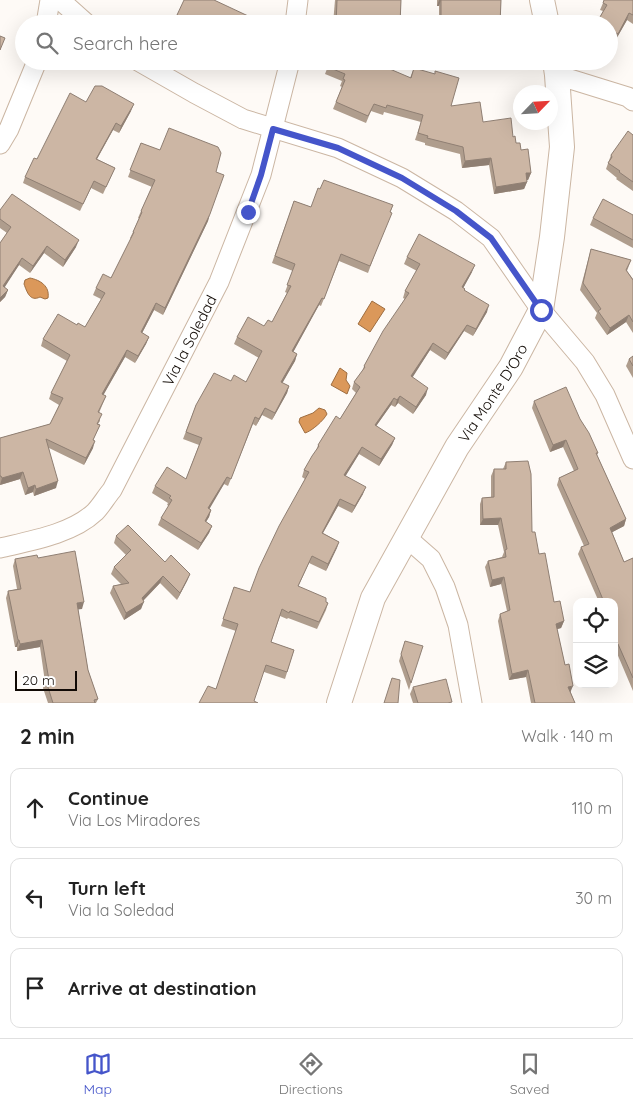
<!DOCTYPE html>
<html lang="en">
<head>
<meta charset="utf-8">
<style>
	:root { --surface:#fff; --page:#f2f2f2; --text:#222; --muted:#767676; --line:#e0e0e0; --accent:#4555ca }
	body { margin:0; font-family:Quicksand,sans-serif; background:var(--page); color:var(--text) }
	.controls { position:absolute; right:15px; bottom:15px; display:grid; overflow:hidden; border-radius:10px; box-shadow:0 5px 20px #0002 }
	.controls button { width:45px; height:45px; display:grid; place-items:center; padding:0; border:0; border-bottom:1px solid var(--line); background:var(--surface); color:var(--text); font:25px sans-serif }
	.compass { position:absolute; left:513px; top:85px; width:45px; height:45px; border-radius:50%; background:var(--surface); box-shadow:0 5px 20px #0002; rotate:65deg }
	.scale { position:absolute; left:15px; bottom:12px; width:62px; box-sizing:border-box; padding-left:5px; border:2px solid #110a05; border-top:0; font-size:14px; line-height:18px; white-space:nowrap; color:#110a05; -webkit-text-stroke:4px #fff; paint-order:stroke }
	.stop { position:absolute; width:15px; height:15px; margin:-11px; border:4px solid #4555ca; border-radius:50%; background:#fff }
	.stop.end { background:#4555ca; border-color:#fff; box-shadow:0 1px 5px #0008 }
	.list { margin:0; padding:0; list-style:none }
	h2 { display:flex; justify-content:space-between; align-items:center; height:65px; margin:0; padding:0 20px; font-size:21px }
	h2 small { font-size:16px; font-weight:400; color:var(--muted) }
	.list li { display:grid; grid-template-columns:32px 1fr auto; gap:15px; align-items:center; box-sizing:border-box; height:80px; margin:0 10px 10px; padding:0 10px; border:1px solid var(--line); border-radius:10px }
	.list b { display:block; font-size:19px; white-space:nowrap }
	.list p { margin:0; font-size:16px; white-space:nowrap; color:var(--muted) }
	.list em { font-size:16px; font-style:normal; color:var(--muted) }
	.icon { flex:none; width:28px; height:28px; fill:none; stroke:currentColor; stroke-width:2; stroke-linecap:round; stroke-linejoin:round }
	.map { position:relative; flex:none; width:633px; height:703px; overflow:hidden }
	.search { position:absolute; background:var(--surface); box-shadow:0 5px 20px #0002; left:15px; right:15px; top:15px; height:55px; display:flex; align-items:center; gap:12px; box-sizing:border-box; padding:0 18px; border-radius:28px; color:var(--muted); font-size:19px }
	.sheet { height:335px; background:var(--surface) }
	nav { display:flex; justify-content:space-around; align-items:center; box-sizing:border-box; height:70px; border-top:1px solid var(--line); background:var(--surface); font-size:14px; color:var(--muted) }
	nav a { display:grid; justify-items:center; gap:2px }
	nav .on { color:var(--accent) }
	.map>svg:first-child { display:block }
	.water { fill:#db985a; stroke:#9e6d40 }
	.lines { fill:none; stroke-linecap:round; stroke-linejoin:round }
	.minor-casing { stroke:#cbb6a3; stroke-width:21 }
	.tertiary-casing { stroke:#cbb6a3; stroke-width:26 }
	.minor { stroke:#fff; stroke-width:19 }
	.tertiary { stroke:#fff; stroke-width:24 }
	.wall { fill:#af9d8d }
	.shaded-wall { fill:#8f7f73 }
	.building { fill:#ccb6a4; stroke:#8f7f73 }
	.route { stroke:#4555ca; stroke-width:6 }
	.labels { text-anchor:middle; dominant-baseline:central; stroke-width:4; stroke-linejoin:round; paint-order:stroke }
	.street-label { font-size:15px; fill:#110a05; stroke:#fff }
</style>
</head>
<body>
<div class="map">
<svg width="633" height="703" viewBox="0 0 633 703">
	<rect width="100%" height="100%" fill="#fefaf6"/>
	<g class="water">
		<path d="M30 278C40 280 50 286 48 298L45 299 40 297C30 302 27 292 24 284L25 280Z"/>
		<polygon points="372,301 385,309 370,332 358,324"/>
		<polygon points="340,368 347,373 346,380 350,386 347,394 331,385"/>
		<path d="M319 408 325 410 327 414C324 420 312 431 305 433L299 422 300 418 313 413Z"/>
	</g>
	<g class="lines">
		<g class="minor-casing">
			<g id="minor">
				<polyline points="60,0 87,24"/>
				<polyline points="46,24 50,0"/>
				<polyline points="295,24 298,0"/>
				<polyline points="138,61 194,93 243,119 338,148 402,178 456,211 491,238 541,310 585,362 605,395 633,459"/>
				<polyline points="557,75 628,97 633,101"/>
				<polyline points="0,144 9,129 37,61"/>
				<polyline points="407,538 431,559 445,587 458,625 472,703"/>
				<path id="s1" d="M0 548C30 541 72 534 95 512 101 506 106 497 112 490L219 282 261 175 290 61"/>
			</g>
		</g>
		<g class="tertiary-casing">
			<g id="tertiary">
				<polyline points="542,0 547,24"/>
				<path id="s2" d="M339 703 373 598 457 447 511 367 541 310 552 237 562 147 557 75 555 61"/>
			</g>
		</g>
		<use href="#minor" class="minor"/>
		<use href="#tertiary" class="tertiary"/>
	</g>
	<g class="wall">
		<polygon points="190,0 214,0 260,24 178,24 175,22 177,15"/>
		<polygon points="335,0 401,0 400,24 333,24"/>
		<polygon points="437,0 501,0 500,24 439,24 439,6 437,6"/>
		<polygon points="633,0 633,24 627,20 615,41 609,37 609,24 597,24 603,11 600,10 603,3"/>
		<polygon points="214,61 221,61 220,64"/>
		<polygon points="330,61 410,78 414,68 451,106 513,137 516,143 521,150 531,173 528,180 526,180 527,182 524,189 494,194 489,165 462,168 460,154 425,145 425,143 415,140 421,122 384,112 383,115 371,111 366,123 333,109 342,87 340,86 342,81 325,74"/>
		<polygon points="86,102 131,111 119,133 113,130 97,159 115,168 103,194 91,188 80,211 23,183 25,177 37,159"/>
		<polygon points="633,135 633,191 616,179 617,178 606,169 611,155"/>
		<polygon points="141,143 216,172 208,221 163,315 154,310 142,333 149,337 146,344 135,363 125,357 103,395 106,396 99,413 100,421 98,424 100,425 93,440 93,448 84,465 49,448 56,488 34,496 33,492 25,495 20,479 0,485 0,438 50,424 59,405 49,399 51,393 67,361 41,346 43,339 77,325 85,327 101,299 93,295 96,288 111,278 131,239 130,238 133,232 139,218 138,218 141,211 152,187 128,177"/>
		<polygon points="294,201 311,207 393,205 368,273 339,261 321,306 319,305 293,352 297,354 295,361 282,383 289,386 287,393 272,420 262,415 256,426 253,424 228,486 224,484 209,508 211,510 209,517 206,522 212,526 209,533 198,550 158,525 161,518 169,506 167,505 168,503 152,493 155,486 186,479 199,445 183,439 196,405 231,381 246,382 259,358 234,344 237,337 264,326 272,322 287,293 285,292 293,271 272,263"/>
		<polygon points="0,210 76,247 63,267 44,253 30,273 19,265 4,287 8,290 5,297 0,302 0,243 7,233 0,228"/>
		<polygon points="633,215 633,248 590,225 593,218"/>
		<polygon points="591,249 631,260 627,271 633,279 633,333 626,322 607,335 595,318 597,313 580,290"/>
		<polygon points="407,257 472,272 463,288 465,291 487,312 473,336 464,331 445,360 430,350 412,377 426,395 413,414 398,403 395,407 391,405 376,426 395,438 392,445 379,466 359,454 345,476 363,494 352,513 338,506 323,533 339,542 326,571 309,563 298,587 328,603 326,610 317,629 288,618 287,619 280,616 271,642 294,650 285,679 264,672 216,689 236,631 221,626 234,587 250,592 305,479 302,477 304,470 316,451 318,445 340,419 356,393 352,389 354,382 362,372 364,366 405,299 403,298 405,291 417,271 404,264"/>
		<polygon points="633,356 633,378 626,366 629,359"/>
		<polygon points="534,401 580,419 598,453 597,455 626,519 624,526 612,532 624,562 633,558 633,691 616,651 614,602 599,602 578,554 581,547 584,546 557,485 559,478 574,471 563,447 550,452 532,408"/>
		<polygon points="506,462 532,532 554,602 564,621 561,628 557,629 571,693 575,703 531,703 526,677 509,680 498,621 500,614 507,611 501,584 490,587 485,567 488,561 502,557 504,552 498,525 480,525 480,504 482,498 491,497 491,476 494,469 503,469"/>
		<polygon points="116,536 165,562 190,574 187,581 177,600 160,583 143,601 141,609 124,620 110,593 113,586 121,584 111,574 114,567 126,555 114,543"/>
		<polygon points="38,558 82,609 78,609 88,670 98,699 96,703 48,703 43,688 45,682 40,647 17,651 17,647 15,647 6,598 8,591 17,589 13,566 15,559"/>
		<polygon points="405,641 411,683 409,690 399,661"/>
		<polygon points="413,687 451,703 413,703 410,694"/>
	</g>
	<g class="shaded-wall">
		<polygon points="439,0 441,0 439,6 437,6"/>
		<polygon points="629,13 627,20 615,41 618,34"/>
		<polygon points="134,104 131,111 119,133 121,126"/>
		<polygon points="116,123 113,130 93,166 96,159"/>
		<polygon points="491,158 489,165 462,168 465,161"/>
		<polygon points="526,173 531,173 528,180 523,180"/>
		<polygon points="527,182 524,189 494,194 496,187"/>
		<polygon points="210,214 208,221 163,315 165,308"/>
		<polygon points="79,240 76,247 63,267 65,260"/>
		<polygon points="47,246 44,253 30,273 33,266"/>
		<polygon points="22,258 19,265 1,293 3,286"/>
		<polygon points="475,265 472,272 460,294 462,287"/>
		<polygon points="8,290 5,297 0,302 0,298"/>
		<polygon points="322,298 319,305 290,358 292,351"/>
		<polygon points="156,303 154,310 139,339 141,332"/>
		<polygon points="489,305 487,312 473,336 476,329"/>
		<polygon points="629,315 626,322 607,335 610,328"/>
		<polygon points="467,325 464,331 445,360 448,353"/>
		<polygon points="149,337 146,344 135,363 138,356"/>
		<polygon points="433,343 430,350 409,383 411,376"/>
		<polygon points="127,350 125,357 100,401 102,394"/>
		<polygon points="297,354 295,361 279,389 281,382"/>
		<polygon points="289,386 287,393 272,420 275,413"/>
		<polygon points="428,388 426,395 413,414 416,407"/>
		<polygon points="400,396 398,403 395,407 397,400"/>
		<polygon points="394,398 391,405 372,432 375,425"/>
		<polygon points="265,408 262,415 256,426 259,419"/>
		<polygon points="395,438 392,445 379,466 381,459"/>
		<polygon points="566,440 563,447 550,452 553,445"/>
		<polygon points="95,441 93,448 84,465 86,458"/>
		<polygon points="362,447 359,454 342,482 344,475"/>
		<polygon points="23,472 20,479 0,485 2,478"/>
		<polygon points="227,477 224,484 206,515 208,508"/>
		<polygon points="58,481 56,488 34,496 36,489"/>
		<polygon points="35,485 33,492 25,495 28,488"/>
		<polygon points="366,487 363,494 352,513 355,506"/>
		<polygon points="340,499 338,506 319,540 322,533"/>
		<polygon points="211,510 209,517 202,528 205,521"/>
		<polygon points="501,518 498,525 480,525 483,519"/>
		<polygon points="626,519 624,526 607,535 610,528"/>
		<polygon points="212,526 209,533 198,550 201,543"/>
		<polygon points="339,542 337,548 326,571 328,564"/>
		<polygon points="190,574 187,581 177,600 180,593"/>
		<polygon points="163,576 160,583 139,605 144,602 141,609 124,620 126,613"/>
		<polygon points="504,577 501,584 490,587 492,580"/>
		<polygon points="84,602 82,609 74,610 77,603"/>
		<polygon points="564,621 561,628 554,630 556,624"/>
		<polygon points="18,640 19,640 17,647 15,647"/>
		<polygon points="42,640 40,647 17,651 20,644"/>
		<polygon points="618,644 616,651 614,651 614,645"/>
		<polygon points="528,670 526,677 509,680 512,674"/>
		<polygon points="573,686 570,693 568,687"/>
	</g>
	<g class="building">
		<polygon points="184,0 214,0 261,22 260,24 192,24 193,22 177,15"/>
		<polygon points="337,0 401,0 400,24 336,24"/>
		<polygon points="441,0 501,0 500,24 441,24"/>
		<polygon points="604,0 633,0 633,15 629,13 618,34 609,29 609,24 600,24 597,22 607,5 603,3"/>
		<polygon points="0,36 5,38 0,50"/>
		<polygon points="330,61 371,61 411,78 414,68 435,74 435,71 459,78 451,106 480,102 483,122 511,118 513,137 515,136 516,143 520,143 521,150 528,149 531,173 526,173 527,182 496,187 491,158 465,161 463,147 427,138 428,136 418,133 423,115 387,105 386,108 374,104 368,116 336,102 345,80 343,79 345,74 328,67"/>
		<polygon points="95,86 102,86 134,104 121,126 116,123 96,159 115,168 106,187 94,181 83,204 25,177 34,158 37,159 70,93 86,102"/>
		<polygon points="169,128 218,147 221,153 216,172 224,175 210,214 165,308 156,303 141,332 149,337 138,356 127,350 102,394 106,396 98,412 102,414 97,424 100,425 93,440 95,441 86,458 46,439 58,481 36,489 35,485 28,488 23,472 2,478 1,476 0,476 0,438 50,424 63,398 51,393 70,355 43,339 58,314 77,325 78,323 85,327 105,293 96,288 103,274 111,278 134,232 133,232 142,212 141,211 155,180 130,170 141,143 160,150"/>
		<polygon points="628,131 633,135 633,182 619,172 620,171 608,163 612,157 611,155"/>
		<polygon points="324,180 393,205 390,212 392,213 370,266 341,254 324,299 322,298 292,351 297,354 281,382 289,386 275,413 265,408 259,419 255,417 231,479 227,477 208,508 211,510 205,521 212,526 201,543 161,518 172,500 169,498 171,496 155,486 167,467 186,479 202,438 186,432 196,405 214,373 231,381 234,375 246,382 262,351 237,337 248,317 264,326 268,320 272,322 291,286 287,285 295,264 275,256 294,201 311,207 318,188 320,189"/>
		<polygon points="12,194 79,240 65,260 47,246 33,266 22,258 3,286 8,290 0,298 0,243 11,227 0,219 0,210"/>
		<polygon points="603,199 633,215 633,240 593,218"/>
		<polygon points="419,234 475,265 462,287 465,289 464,290 489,305 476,329 467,325 448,353 433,343 411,376 428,388 416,407 400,396 397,400 394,398 375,425 395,438 381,459 362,447 344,475 366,487 355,506 340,499 322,533 339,542 328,564 312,556 298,586 326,598 326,602 328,603 319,622 290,611 289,613 282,609 271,642 294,650 287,672 266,665 254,701 258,703 199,703 208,686 216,689 238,624 223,619 234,587 250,592 259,568 279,526 309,472 304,470 312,456 319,446 318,445 336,416 340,419 360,387 354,382 365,367 364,366 383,331 409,293 405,291 420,264 407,257"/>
		<polygon points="591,249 631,260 626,270 633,280 633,322 629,315 610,328 598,311 601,309 583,283"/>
		<polygon points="633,356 633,366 629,359"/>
		<polygon points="566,387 580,419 589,433 598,453 596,453 626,519 610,528 624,562 633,558 633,678 618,644 614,645 614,602 604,602 581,547 589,544 559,478 578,469 566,440 553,445 534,401"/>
		<polygon points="528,461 531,474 532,532 535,532 539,554 545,553 554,602 560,601 564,621 556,624 565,665 569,664 573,686 568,687 575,703 535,703 528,670 512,674 500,614 510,610 504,577 492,580 488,561 506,557 505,550 507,549 501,518 483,519 482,498 494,497 494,469 506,469 506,462"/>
		<polygon points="128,525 165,562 171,555 190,574 180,593 163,576 142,598 144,602 126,613 113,586 129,583 114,567 131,550 116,536"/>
		<polygon points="75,551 84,602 77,603 88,670 98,699 94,700 95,703 53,703 46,681 49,680 42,640 20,644 19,640 18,640 8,591 21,589 15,559 37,555 38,558"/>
		<polygon points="405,641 423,646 411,683 401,654"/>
		<polygon points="392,678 400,680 398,703 384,703"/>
		<polygon points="446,679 452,702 448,703 418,703 413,687"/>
	</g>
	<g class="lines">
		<polyline class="route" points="248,212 261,175 273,129 338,148 402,178 456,211 491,238 541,310"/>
	</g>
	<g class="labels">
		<g class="street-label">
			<text stroke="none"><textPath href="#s1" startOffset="299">Via la Soledad</textPath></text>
			<text stroke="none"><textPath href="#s2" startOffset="348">Via Monte D'Oro</textPath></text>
		</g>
	</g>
</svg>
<div class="controls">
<button><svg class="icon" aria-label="locate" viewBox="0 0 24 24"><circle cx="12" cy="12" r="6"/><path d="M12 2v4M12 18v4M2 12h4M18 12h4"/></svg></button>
<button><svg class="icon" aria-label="layers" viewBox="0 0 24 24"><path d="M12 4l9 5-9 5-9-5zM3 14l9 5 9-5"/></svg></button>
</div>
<svg class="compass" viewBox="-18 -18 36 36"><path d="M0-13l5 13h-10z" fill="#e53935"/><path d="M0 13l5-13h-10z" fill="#767676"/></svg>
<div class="scale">20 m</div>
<div class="stop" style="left:541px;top:310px"></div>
<div class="stop end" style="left:248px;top:212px"></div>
<div class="search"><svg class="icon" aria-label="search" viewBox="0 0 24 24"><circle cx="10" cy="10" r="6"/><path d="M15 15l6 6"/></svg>Search here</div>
</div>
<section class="sheet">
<h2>2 min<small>Walk · 140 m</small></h2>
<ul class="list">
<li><svg class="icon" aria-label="ahead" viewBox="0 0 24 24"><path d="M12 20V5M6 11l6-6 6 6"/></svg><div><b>Continue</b><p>Via Los Miradores</p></div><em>110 m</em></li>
<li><svg class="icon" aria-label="left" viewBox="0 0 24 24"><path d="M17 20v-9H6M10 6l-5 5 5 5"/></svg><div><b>Turn left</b><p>Via la Soledad</p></div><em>30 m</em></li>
<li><svg class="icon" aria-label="arrive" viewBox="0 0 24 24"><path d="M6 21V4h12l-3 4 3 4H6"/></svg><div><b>Arrive at destination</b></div></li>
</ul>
</section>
<nav>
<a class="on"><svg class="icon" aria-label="map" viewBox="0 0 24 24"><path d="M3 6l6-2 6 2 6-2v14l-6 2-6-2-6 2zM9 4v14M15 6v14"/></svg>Map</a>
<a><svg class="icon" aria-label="directions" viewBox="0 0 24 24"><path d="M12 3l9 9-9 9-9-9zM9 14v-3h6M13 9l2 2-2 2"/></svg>Directions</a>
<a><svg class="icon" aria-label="saved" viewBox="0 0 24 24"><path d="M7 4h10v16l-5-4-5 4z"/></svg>Saved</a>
</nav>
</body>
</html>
